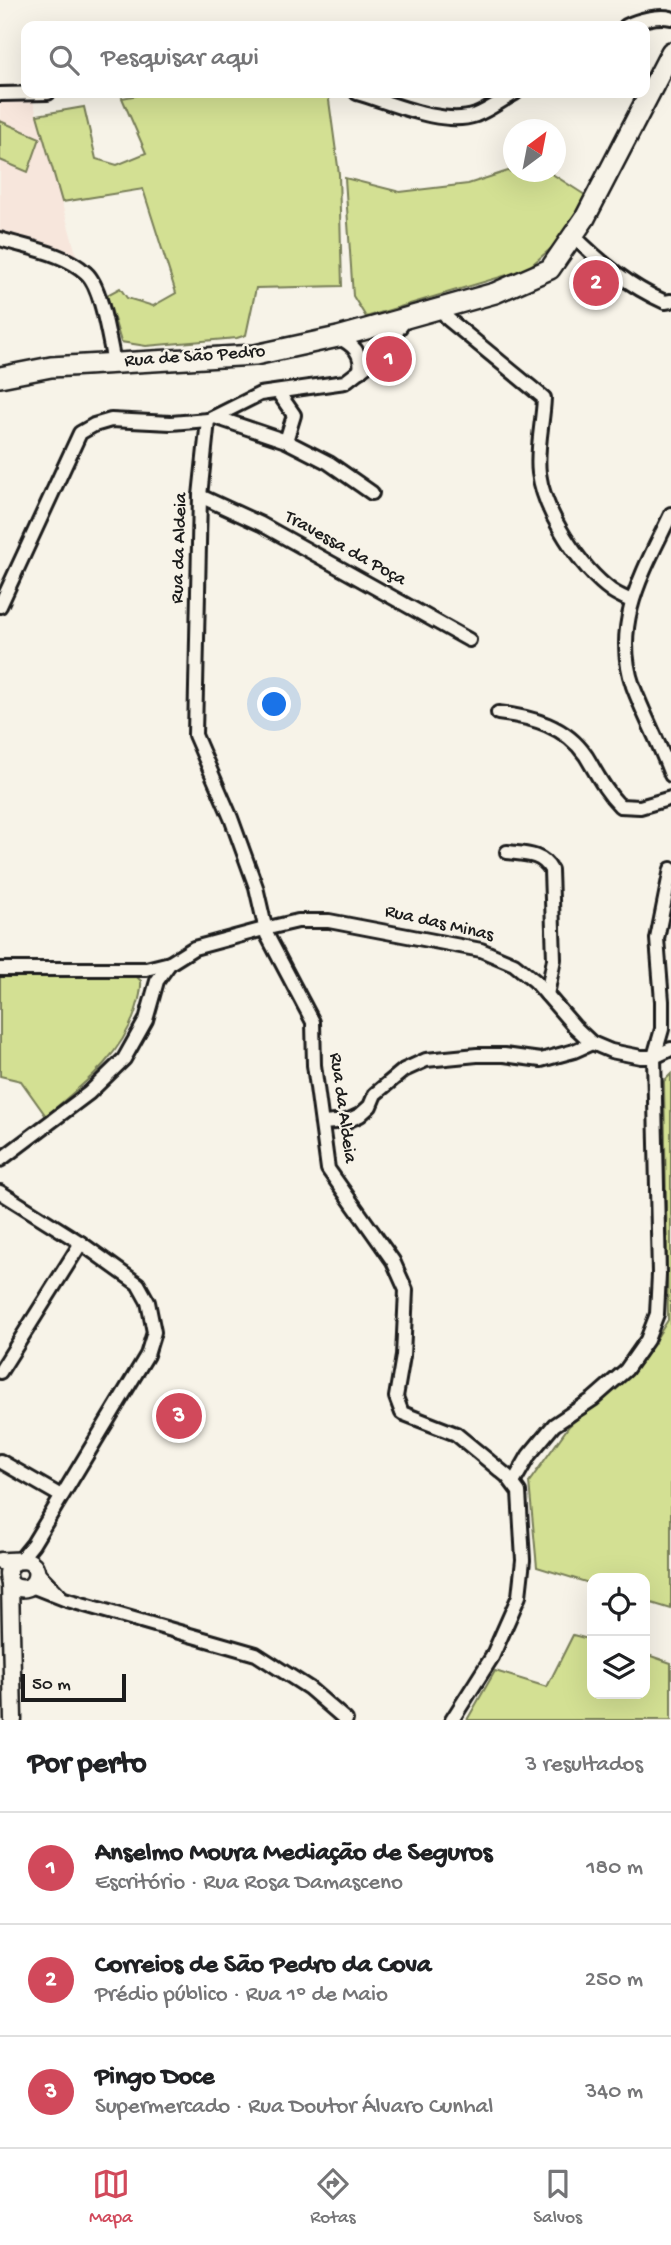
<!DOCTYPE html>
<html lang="pt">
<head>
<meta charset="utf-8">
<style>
	:root { --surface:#fff; --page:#f2f2f2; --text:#202124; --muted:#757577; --line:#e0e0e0; --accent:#d1495b }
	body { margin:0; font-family:"Gochi Hand",sans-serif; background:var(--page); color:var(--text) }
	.controls { position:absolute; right:21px; bottom:21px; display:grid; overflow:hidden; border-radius:14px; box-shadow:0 7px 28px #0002 }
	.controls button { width:63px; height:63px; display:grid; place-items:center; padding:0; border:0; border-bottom:2px solid var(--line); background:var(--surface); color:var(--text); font:35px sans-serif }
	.compass { position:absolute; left:503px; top:119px; width:63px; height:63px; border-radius:50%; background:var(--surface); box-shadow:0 7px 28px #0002; rotate:32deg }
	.scale { position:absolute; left:21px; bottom:18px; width:105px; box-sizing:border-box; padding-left:7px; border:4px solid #1c1c1c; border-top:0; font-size:19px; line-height:24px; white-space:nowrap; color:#1c1c1c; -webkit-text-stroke:5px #f7f3e8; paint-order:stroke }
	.you { position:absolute; left:275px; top:705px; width:24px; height:24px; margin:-18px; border:5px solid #fff; border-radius:50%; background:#1a73e8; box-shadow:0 0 0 10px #1a73e833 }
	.badge { display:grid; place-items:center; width:46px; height:46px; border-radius:50%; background:var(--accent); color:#fff; font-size:23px; font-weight:700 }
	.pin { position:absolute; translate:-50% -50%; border:4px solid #fff; box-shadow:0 2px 7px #0006 }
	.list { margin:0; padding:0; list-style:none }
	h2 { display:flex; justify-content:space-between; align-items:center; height:91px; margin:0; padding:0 28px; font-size:30px }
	h2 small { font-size:23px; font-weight:400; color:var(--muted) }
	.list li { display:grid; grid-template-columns:46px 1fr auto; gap:21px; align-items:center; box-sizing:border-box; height:112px; padding:0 28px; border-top:2px solid var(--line) }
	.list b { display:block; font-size:26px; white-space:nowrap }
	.list p { margin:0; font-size:23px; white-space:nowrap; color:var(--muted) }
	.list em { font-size:23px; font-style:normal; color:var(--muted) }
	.icon { flex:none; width:38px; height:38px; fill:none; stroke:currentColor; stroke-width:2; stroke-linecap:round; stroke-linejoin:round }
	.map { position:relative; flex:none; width:671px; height:1720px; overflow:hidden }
	.search { position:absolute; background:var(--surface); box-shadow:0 7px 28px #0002; left:21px; right:21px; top:21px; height:77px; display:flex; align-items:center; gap:18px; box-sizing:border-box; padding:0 24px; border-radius:14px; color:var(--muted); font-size:26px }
	.sheet { height:427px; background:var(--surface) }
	nav { display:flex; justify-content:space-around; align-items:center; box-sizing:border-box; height:98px; border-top:2px solid var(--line); background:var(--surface); font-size:19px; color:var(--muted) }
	nav a { display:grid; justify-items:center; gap:4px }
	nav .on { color:var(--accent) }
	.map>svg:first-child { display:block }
	.built { fill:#f7e6dc }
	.green { fill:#d3e093; stroke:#787e58; stroke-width:2 }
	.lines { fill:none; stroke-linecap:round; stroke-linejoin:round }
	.minor-casing { stroke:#1c1c1c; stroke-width:18 }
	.tertiary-casing { stroke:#1c1c1c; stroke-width:21 }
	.primary-casing { stroke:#1c1c1c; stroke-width:24 }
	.minor { stroke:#f7f3e8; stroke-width:12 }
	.tertiary { stroke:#f7f3e8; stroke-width:16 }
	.primary { stroke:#f7f3e8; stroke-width:19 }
	.labels { text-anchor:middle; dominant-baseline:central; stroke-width:5; stroke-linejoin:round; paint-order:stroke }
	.street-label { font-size:19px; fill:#1c1c1c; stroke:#f7f3e8 }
</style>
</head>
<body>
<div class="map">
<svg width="671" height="1720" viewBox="0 0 671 1720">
	<rect width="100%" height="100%" fill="#f7f3e8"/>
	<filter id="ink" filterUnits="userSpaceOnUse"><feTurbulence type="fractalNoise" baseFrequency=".0143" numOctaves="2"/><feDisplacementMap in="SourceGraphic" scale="14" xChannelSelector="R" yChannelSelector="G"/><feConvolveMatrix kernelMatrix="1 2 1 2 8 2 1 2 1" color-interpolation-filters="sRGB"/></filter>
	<g filter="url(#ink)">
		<polygon class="built" points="0,101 33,101 77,257 0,232"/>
		<g class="green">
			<polygon points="149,93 328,93 339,174 342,286 256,288 246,335 237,338 146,346 121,342 107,295 120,288 127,298 153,306 176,293 143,189 62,202 37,115 84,107 96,159 117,165 146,153 122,98"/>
			<polygon points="0,121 40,138 28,172 0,160"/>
			<polygon points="508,171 549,172 585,195 562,239 527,269 366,317 353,296 345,178 400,192 468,184"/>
			<path d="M0 974 137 977 141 981C142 992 138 1003 135 1013 119 1059 82 1085 46 1116L21 1081 0 1076Z"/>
			<polygon points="671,1074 671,1609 645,1601 645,1578 592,1578 592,1584 537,1567 529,1482 569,1426 640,1364 668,1320 664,1081"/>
			<polygon points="573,1635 592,1640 592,1694 645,1694 645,1654 671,1663 671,1720 467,1720 495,1671 547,1687"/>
		</g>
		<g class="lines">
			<g class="minor-casing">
				<g id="minor">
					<path d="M626 26C638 20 658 15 671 18"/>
					<path d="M357 93C390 102 442 127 476 115 489 110 502 100 515 93"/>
					<polyline points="0,94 48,93"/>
					<path d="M573 235C601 263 629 286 665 302L671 301"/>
					<path d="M0 239C28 248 65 253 86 273 102 287 109 341 114 362"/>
					<path d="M440 308 448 319 544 398C543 423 536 449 539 473 544 512 580 568 612 591 618 595 625 598 631 601"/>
					<path d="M338 337C353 345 363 353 360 371"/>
					<polyline points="278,392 294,415 286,441"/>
					<polyline points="215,417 286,441 329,463 372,493"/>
					<polyline points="208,420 200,496 195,735 231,818 256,887 267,935 313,1022 314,1065 328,1169 393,1261 406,1290 403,1356 396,1397 402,1413 456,1434 507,1476 519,1492 523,1560 519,1596 492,1657 452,1720"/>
					<polyline points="200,496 261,524 469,640"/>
					<path d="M671 514C645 569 611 622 633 686 644 716 660 744 671 775"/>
					<polyline points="0,606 80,433 94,425 111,420 171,423 208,420 260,394 345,382 376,358 407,318"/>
					<path d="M498 713C532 717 566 726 586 756 597 774 605 791 620 806L640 807 671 798"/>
					<path d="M507 852C525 854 542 853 551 870L554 959 547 995"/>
					<polyline points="0,969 146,969 170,963 194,948 264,929 298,921 329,921 481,950 514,964 535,981 574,1026 592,1043 611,1051 641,1057 654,1057 671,1049"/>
					<polyline points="323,1123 347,1121 360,1115 370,1106 375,1094 404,1070 426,1060 477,1055 504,1055 541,1060 574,1051 592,1043"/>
					<polyline points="0,1160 89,1093 124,1059 146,1020 157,981 170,963"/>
					<polyline points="0,1192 81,1243 138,1284 148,1302 154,1332 147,1355 33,1544 20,1560"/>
					<polyline points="0,1372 81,1243"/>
					<polyline points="0,1461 61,1496"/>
					<polyline points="513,1483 529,1455 554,1425 593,1399 626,1370 647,1340 657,1314 659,1274 654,1057 662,1029 662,1001 657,939 671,869"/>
					<polyline points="37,1572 61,1597"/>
					<polyline points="31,1586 64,1599 256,1654 309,1688 346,1720"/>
				</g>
			</g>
			<g class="tertiary-casing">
				<g id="tertiary">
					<path d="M0 1561C8 1562 23 1559 28 1561 46 1569 33 1600 10 1584"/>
					<path d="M13 1720 10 1584C7 1575 7 1570 13 1563"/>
				</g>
			</g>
			<g class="primary-casing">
				<polyline id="primary" points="0,377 51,367 255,355 338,337 495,293 550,269 585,218 671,52"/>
			</g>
			<use href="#minor" class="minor"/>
			<use href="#tertiary" class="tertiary"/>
			<use href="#primary" class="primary"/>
		</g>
	</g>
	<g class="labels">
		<g class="street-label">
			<text transform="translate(195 357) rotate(-4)">Rua de São Pedro</text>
			<text transform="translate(180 548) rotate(-88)">Rua da Aldeia</text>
			<text transform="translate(345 549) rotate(29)">Travessa da Poça</text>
			<text transform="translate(439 924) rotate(13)">Rua das Minas</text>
			<text transform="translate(342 1108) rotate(82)">Rua da Aldeia</text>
		</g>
	</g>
</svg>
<div class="controls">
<button><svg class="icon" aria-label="locate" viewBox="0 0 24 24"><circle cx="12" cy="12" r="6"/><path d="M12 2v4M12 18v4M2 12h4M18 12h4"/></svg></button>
<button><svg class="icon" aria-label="layers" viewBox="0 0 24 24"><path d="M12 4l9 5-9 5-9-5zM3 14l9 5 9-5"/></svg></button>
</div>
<svg class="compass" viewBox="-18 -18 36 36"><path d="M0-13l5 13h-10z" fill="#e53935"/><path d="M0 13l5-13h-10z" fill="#757577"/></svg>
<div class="scale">50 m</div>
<div class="you"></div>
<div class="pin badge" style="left:389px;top:359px">1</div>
<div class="pin badge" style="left:596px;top:283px">2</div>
<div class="pin badge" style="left:179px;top:1416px">3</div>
<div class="search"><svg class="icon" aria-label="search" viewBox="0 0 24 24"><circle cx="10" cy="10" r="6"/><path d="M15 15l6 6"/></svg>Pesquisar aqui</div>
</div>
<section class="sheet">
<h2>Por perto<small>3 resultados</small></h2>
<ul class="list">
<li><span class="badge">1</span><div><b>Anselmo Moura Mediação de Seguros</b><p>Escritório · Rua Rosa Damasceno</p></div><em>180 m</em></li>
<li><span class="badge">2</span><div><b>Correios de São Pedro da Cova</b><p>Prédio público · Rua 1º de Maio</p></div><em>250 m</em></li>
<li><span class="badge">3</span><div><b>Pingo Doce</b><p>Supermercado · Rua Doutor Álvaro Cunhal</p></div><em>340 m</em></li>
</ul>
</section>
<nav>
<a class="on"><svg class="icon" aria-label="map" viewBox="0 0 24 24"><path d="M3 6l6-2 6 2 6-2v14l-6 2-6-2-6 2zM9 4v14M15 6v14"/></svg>Mapa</a>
<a><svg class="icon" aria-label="directions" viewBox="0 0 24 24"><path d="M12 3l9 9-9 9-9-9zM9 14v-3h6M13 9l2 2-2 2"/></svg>Rotas</a>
<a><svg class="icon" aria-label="saved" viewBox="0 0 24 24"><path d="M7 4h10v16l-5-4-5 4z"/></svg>Salvos</a>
</nav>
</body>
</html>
